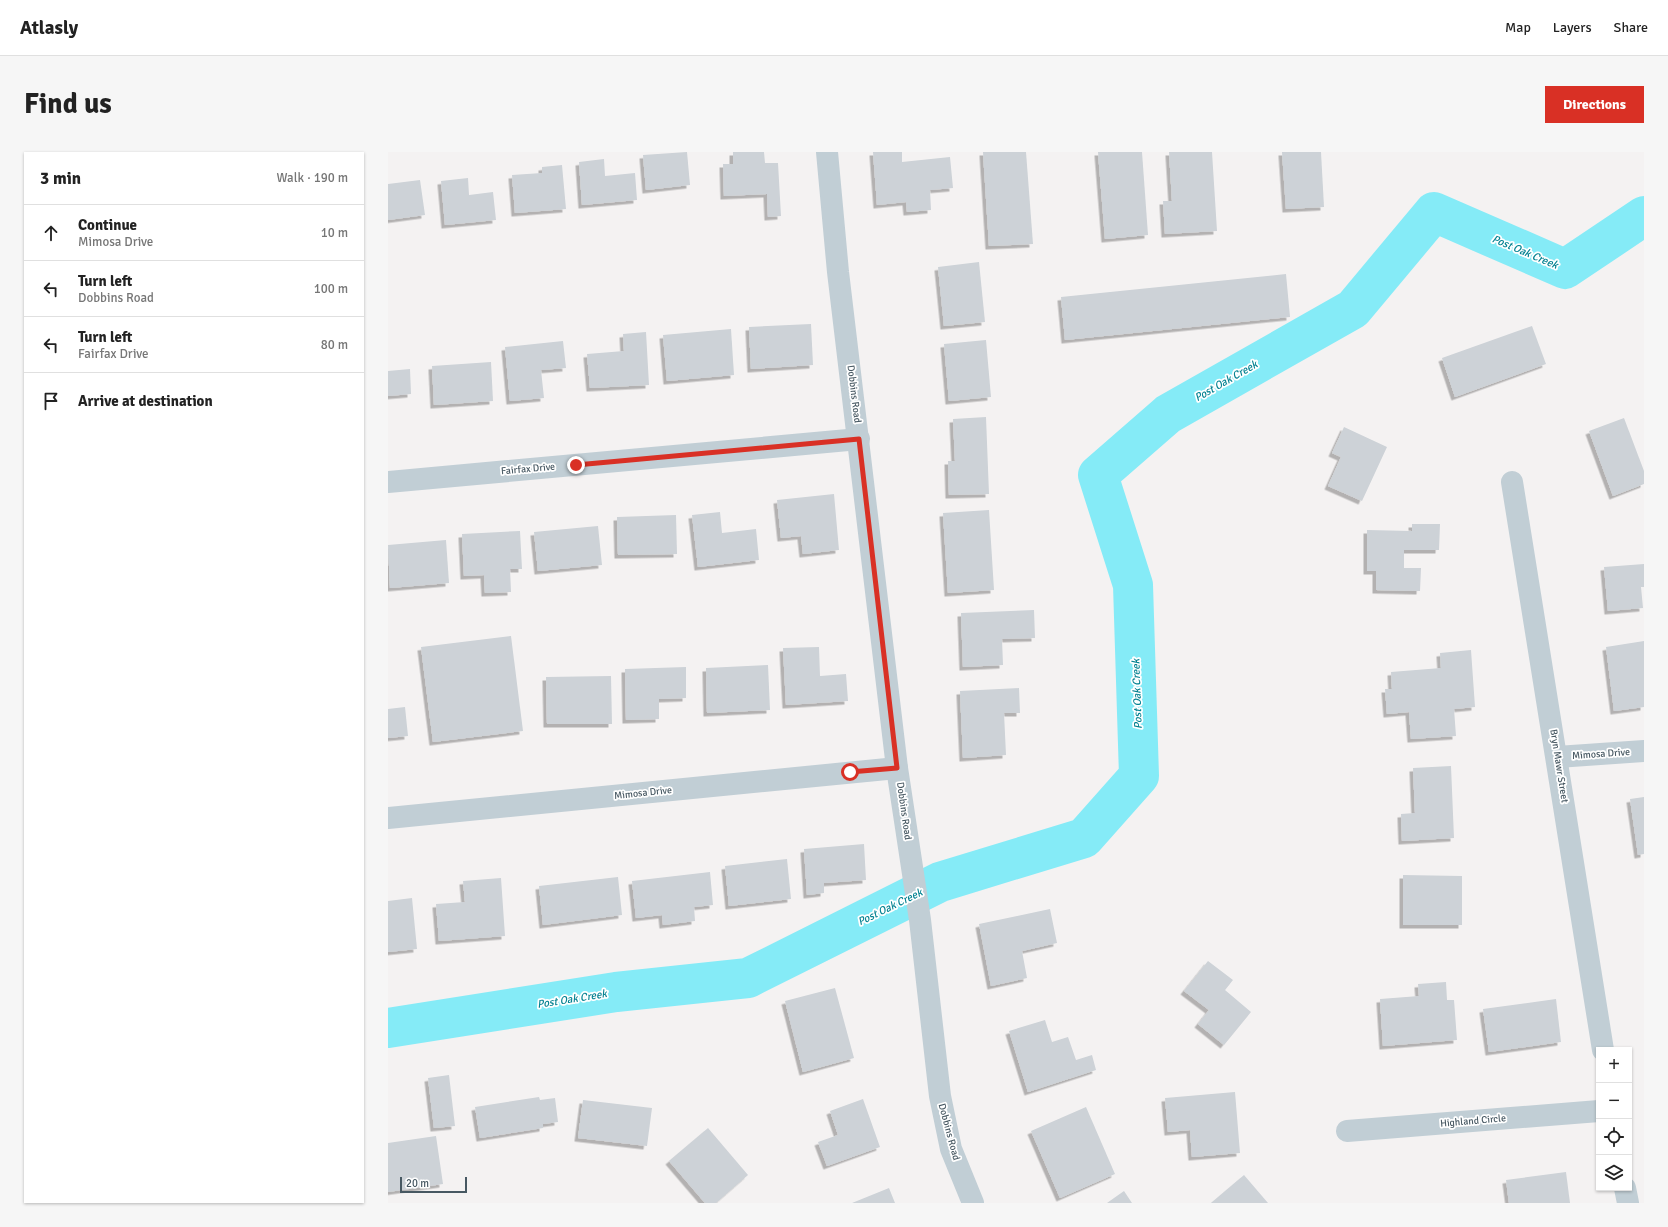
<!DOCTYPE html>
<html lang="en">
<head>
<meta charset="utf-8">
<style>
	:root { --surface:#fff; --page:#f6f6f6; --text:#222; --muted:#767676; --line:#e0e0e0; --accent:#d93025 }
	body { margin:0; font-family:Signika,sans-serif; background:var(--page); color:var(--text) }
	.controls { position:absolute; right:12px; bottom:12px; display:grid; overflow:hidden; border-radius:0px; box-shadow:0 1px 3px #0004 }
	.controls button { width:36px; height:36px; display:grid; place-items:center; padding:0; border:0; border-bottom:1px solid var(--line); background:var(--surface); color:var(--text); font:20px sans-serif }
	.scale { position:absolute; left:12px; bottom:10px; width:67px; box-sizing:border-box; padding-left:4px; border:2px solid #475862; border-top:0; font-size:11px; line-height:14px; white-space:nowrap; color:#475862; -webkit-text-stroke:3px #fff; paint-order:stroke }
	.stop { position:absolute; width:12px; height:12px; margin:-9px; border:3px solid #d93025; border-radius:50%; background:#fff }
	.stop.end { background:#d93025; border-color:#fff; box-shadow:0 1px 4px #0008 }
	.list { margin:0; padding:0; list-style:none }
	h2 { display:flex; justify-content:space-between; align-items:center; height:52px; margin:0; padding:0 16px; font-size:17px }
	h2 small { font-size:13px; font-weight:400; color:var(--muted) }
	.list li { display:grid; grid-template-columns:26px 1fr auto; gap:12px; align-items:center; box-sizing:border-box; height:56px; padding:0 16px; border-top:1px solid var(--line) }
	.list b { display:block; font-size:15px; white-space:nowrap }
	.list p { margin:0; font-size:13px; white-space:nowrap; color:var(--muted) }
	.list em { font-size:13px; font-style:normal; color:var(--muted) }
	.icon { flex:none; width:22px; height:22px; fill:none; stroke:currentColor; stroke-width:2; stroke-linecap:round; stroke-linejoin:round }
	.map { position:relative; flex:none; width:1256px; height:1051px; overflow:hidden; border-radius:0px }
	header { display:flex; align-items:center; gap:24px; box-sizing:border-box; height:56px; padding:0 20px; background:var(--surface); border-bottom:1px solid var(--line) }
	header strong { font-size:19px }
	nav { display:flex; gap:22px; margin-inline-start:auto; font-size:14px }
	.intro { display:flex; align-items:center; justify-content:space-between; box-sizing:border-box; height:96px; padding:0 24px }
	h1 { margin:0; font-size:28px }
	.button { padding:10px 18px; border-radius:0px; background:var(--accent); color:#fff; font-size:14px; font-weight:700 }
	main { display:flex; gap:24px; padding:0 24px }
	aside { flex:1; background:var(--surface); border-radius:0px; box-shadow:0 1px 3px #0004 }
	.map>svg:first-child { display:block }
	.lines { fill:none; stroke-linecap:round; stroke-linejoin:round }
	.river { stroke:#85ebf7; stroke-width:40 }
	.building { fill:#cdd2d7; filter:url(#shadow) }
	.minor { stroke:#c1ced5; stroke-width:22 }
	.route { stroke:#d93025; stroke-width:5 }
	.labels { text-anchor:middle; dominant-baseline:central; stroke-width:3.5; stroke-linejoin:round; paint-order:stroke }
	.street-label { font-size:10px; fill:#475862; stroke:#fff }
	.water-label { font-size:11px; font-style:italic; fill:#048291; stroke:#fff }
</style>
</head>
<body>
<header>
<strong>Atlasly</strong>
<nav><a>Map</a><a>Layers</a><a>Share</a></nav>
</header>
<div class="intro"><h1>Find us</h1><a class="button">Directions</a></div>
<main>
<aside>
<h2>3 min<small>Walk · 190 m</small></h2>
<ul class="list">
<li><svg class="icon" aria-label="ahead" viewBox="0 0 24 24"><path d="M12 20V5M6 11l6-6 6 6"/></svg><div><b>Continue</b><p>Mimosa Drive</p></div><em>10 m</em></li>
<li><svg class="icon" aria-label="left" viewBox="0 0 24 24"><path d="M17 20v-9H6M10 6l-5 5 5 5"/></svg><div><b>Turn left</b><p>Dobbins Road</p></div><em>100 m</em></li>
<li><svg class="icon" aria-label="left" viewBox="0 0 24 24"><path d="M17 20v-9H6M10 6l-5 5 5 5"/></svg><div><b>Turn left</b><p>Fairfax Drive</p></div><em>80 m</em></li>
<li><svg class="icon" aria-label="arrive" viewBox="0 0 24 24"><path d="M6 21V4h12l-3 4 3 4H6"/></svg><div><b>Arrive at destination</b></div></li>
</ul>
</aside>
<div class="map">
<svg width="1256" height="1051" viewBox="0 0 1256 1051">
	<defs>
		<filter id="shadow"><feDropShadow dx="-3.5" dy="3.5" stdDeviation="0" flood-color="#0004"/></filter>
	</defs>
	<rect width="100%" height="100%" fill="#f4f2f2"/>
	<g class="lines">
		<polyline class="river" points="0,876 228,840 360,826 552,730 696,686 751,624 745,433 710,323 780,262 965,157 1046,60 1177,117 1256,64"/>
	</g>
	<g class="building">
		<polygon points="299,0 302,33 258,38 255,3"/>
		<polygon points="345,0 376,0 377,11 390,11 393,64 380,65 379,42 336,44 335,12 345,12"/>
		<polygon points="485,0 514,0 514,10 562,5 565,36 542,38 543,58 519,60 518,50 489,53"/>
		<polygon points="595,0 638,0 645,92 601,94"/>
		<polygon points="710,0 754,0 760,83 717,87"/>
		<polygon points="781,0 824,0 829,79 777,82 775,49 784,49"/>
		<polygon points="894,0 933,0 936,55 898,57"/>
		<polygon points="216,7 217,24 247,21 249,48 194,53 191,10"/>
		<polygon points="174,13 178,57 127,61 124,23 154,21 154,15"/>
		<polygon points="80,26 81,43 105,40 108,68 57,73 53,29"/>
		<polygon points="32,28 37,63 0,68 0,32"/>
		<polygon points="591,110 597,170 556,174 550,115"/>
		<polygon points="898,122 902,165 677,188 673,145"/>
		<polygon points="423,172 425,213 363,217 361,175"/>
		<polygon points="1144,174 1158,212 1067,245 1054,206"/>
		<polygon points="343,177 346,223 279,229 275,183"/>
		<polygon points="258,180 261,233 202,236 199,202 236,199 235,182"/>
		<polygon points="598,188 603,245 561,249 556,192"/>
		<polygon points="175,189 178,216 153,218 156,246 122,249 117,195"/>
		<polygon points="103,210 105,249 46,253 44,214"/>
		<polygon points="22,217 23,242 0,244 0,219"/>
		<polygon points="598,265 601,342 561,343 560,309 567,309 565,267"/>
		<polygon points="1236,266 1256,319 1256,332 1225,344 1201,279"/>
		<polygon points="956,275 999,295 974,349 940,334 953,305 944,301"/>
		<polygon points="446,342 451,398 415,402 413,384 393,386 389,348"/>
		<polygon points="601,358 606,438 560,441 555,361"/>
		<polygon points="332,360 334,381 368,377 371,408 310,415 304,363"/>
		<polygon points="288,363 289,402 230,403 229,365"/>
		<polygon points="1024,372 1052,372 1051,398 1016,398 1016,416 1033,416 1032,439 988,438 988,419 979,419 979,378 1024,379"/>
		<polygon points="210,374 214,413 150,419 146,380"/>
		<polygon points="132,379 134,417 122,417 123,440 97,441 96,423 76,424 74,382"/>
		<polygon points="58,388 61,431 2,436 0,393"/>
		<polygon points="1256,412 1256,435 1253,435 1255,456 1220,459 1216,415"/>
		<polygon points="646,458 647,486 614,487 615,513 575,515 573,461"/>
		<polygon points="123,484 135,579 45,590 33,495"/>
		<polygon points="1256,489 1256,555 1226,559 1218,495"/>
		<polygon points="431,495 432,524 458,522 460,549 398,553 395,496"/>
		<polygon points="1083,498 1087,555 1066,557 1068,584 1023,587 1021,560 999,562 997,537 1004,537 1003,520 1053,516 1052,501"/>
		<polygon points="380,513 382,558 319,561 318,516"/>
		<polygon points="298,515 298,546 271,547 271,567 238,568 237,517"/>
		<polygon points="223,524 224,572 159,572 158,525"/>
		<polygon points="631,536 632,561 616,561 618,603 575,606 572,539"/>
		<polygon points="17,555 20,584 0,586 0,557"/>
		<polygon points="1063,614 1066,686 1014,689 1013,662 1027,661 1025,616"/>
		<polygon points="1256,645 1256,702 1250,703 1242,647"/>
		<polygon points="476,692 478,728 436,731 436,741 419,743 416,697"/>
		<polygon points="399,707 403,747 341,754 337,714"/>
		<polygon points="322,720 325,753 306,755 307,769 275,773 274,763 248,766 244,729"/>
		<polygon points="1015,723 1074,724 1074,773 1015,773"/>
		<polygon points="230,725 234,763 155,773 151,734"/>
		<polygon points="113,726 117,784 51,789 48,752 77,750 75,729"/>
		<polygon points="24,746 29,797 0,800 0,749"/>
		<polygon points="662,757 669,791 634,799 639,826 603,834 591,772"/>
		<polygon points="820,809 845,828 837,838 863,860 836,893 810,872 821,858 796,839"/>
		<polygon points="1058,830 1059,848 1066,848 1069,888 995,894 992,847 1031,844 1030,832"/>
		<polygon points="447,836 466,906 415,920 397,849"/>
		<polygon points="1168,847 1173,890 1101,900 1095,857"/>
		<polygon points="657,868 664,890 680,885 688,908 704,903 708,918 640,940 621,879"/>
		<polygon points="61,923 67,974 46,976 40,926"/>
		<polygon points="847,940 852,1001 804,1005 802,978 780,980 777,946"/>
		<polygon points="151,945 152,948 167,946 170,970 155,972 155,976 92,986 87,955"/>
		<polygon points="475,947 492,995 439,1014 430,990 450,983 442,959"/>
		<polygon points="195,948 264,956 259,994 190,986"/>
		<polygon points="698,955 727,1022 672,1046 643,979"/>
		<polygon points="320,976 360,1023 328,1051 317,1051 281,1009"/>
		<polygon points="48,984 55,1032 0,1040 0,991"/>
		<polygon points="1178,1020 1182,1051 1121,1051 1118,1028"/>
		<polygon points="856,1023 880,1051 823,1051"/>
		<polygon points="501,1036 507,1051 464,1051"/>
		<polygon points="736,1039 744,1051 719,1051"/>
	</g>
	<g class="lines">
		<g class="minor">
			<polyline points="439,0 450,120 509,616 532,768 552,944 563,997 585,1051"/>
			<polyline points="0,330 471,287"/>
			<polyline points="1124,330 1215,898"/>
			<polyline points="1169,605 1256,599"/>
			<polyline points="0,666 509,616"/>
			<polyline points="959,979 1211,959"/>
			<polyline points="1237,1036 1240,1051"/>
		</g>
	</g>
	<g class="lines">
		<polyline class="route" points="188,313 471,287 509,616 462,620"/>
	</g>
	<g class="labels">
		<g class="street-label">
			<text transform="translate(466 242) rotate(83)">Dobbins Road</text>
			<text transform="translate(140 317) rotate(-5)">Fairfax Drive</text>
			<text transform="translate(1213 602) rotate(-4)">Mimosa Drive</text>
			<text transform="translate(1171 614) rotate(81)">Bryn Mawr Street</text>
			<text transform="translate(255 641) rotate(-6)">Mimosa Drive</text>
			<text transform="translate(516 659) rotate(82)">Dobbins Road</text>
			<text transform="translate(1085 969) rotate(-5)">Highland Circle</text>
			<text transform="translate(561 980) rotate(75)">Dobbins Road</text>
		</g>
		<g class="water-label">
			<text transform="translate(1137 100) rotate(23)">Post Oak Creek</text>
			<text transform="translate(838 229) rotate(-30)">Post Oak Creek</text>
			<text transform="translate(749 542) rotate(-92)">Post Oak Creek</text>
			<text transform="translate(502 755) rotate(-26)">Post Oak Creek</text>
			<text transform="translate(184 847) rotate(-9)">Post Oak Creek</text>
		</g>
	</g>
</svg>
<div class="controls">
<button>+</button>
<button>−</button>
<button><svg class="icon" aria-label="locate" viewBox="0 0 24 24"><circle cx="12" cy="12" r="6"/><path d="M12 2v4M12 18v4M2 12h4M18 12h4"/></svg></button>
<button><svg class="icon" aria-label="layers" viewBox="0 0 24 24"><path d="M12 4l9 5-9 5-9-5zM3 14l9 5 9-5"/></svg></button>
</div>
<div class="scale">20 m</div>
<div class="stop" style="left:462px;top:620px"></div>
<div class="stop end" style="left:188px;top:313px"></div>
</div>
</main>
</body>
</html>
